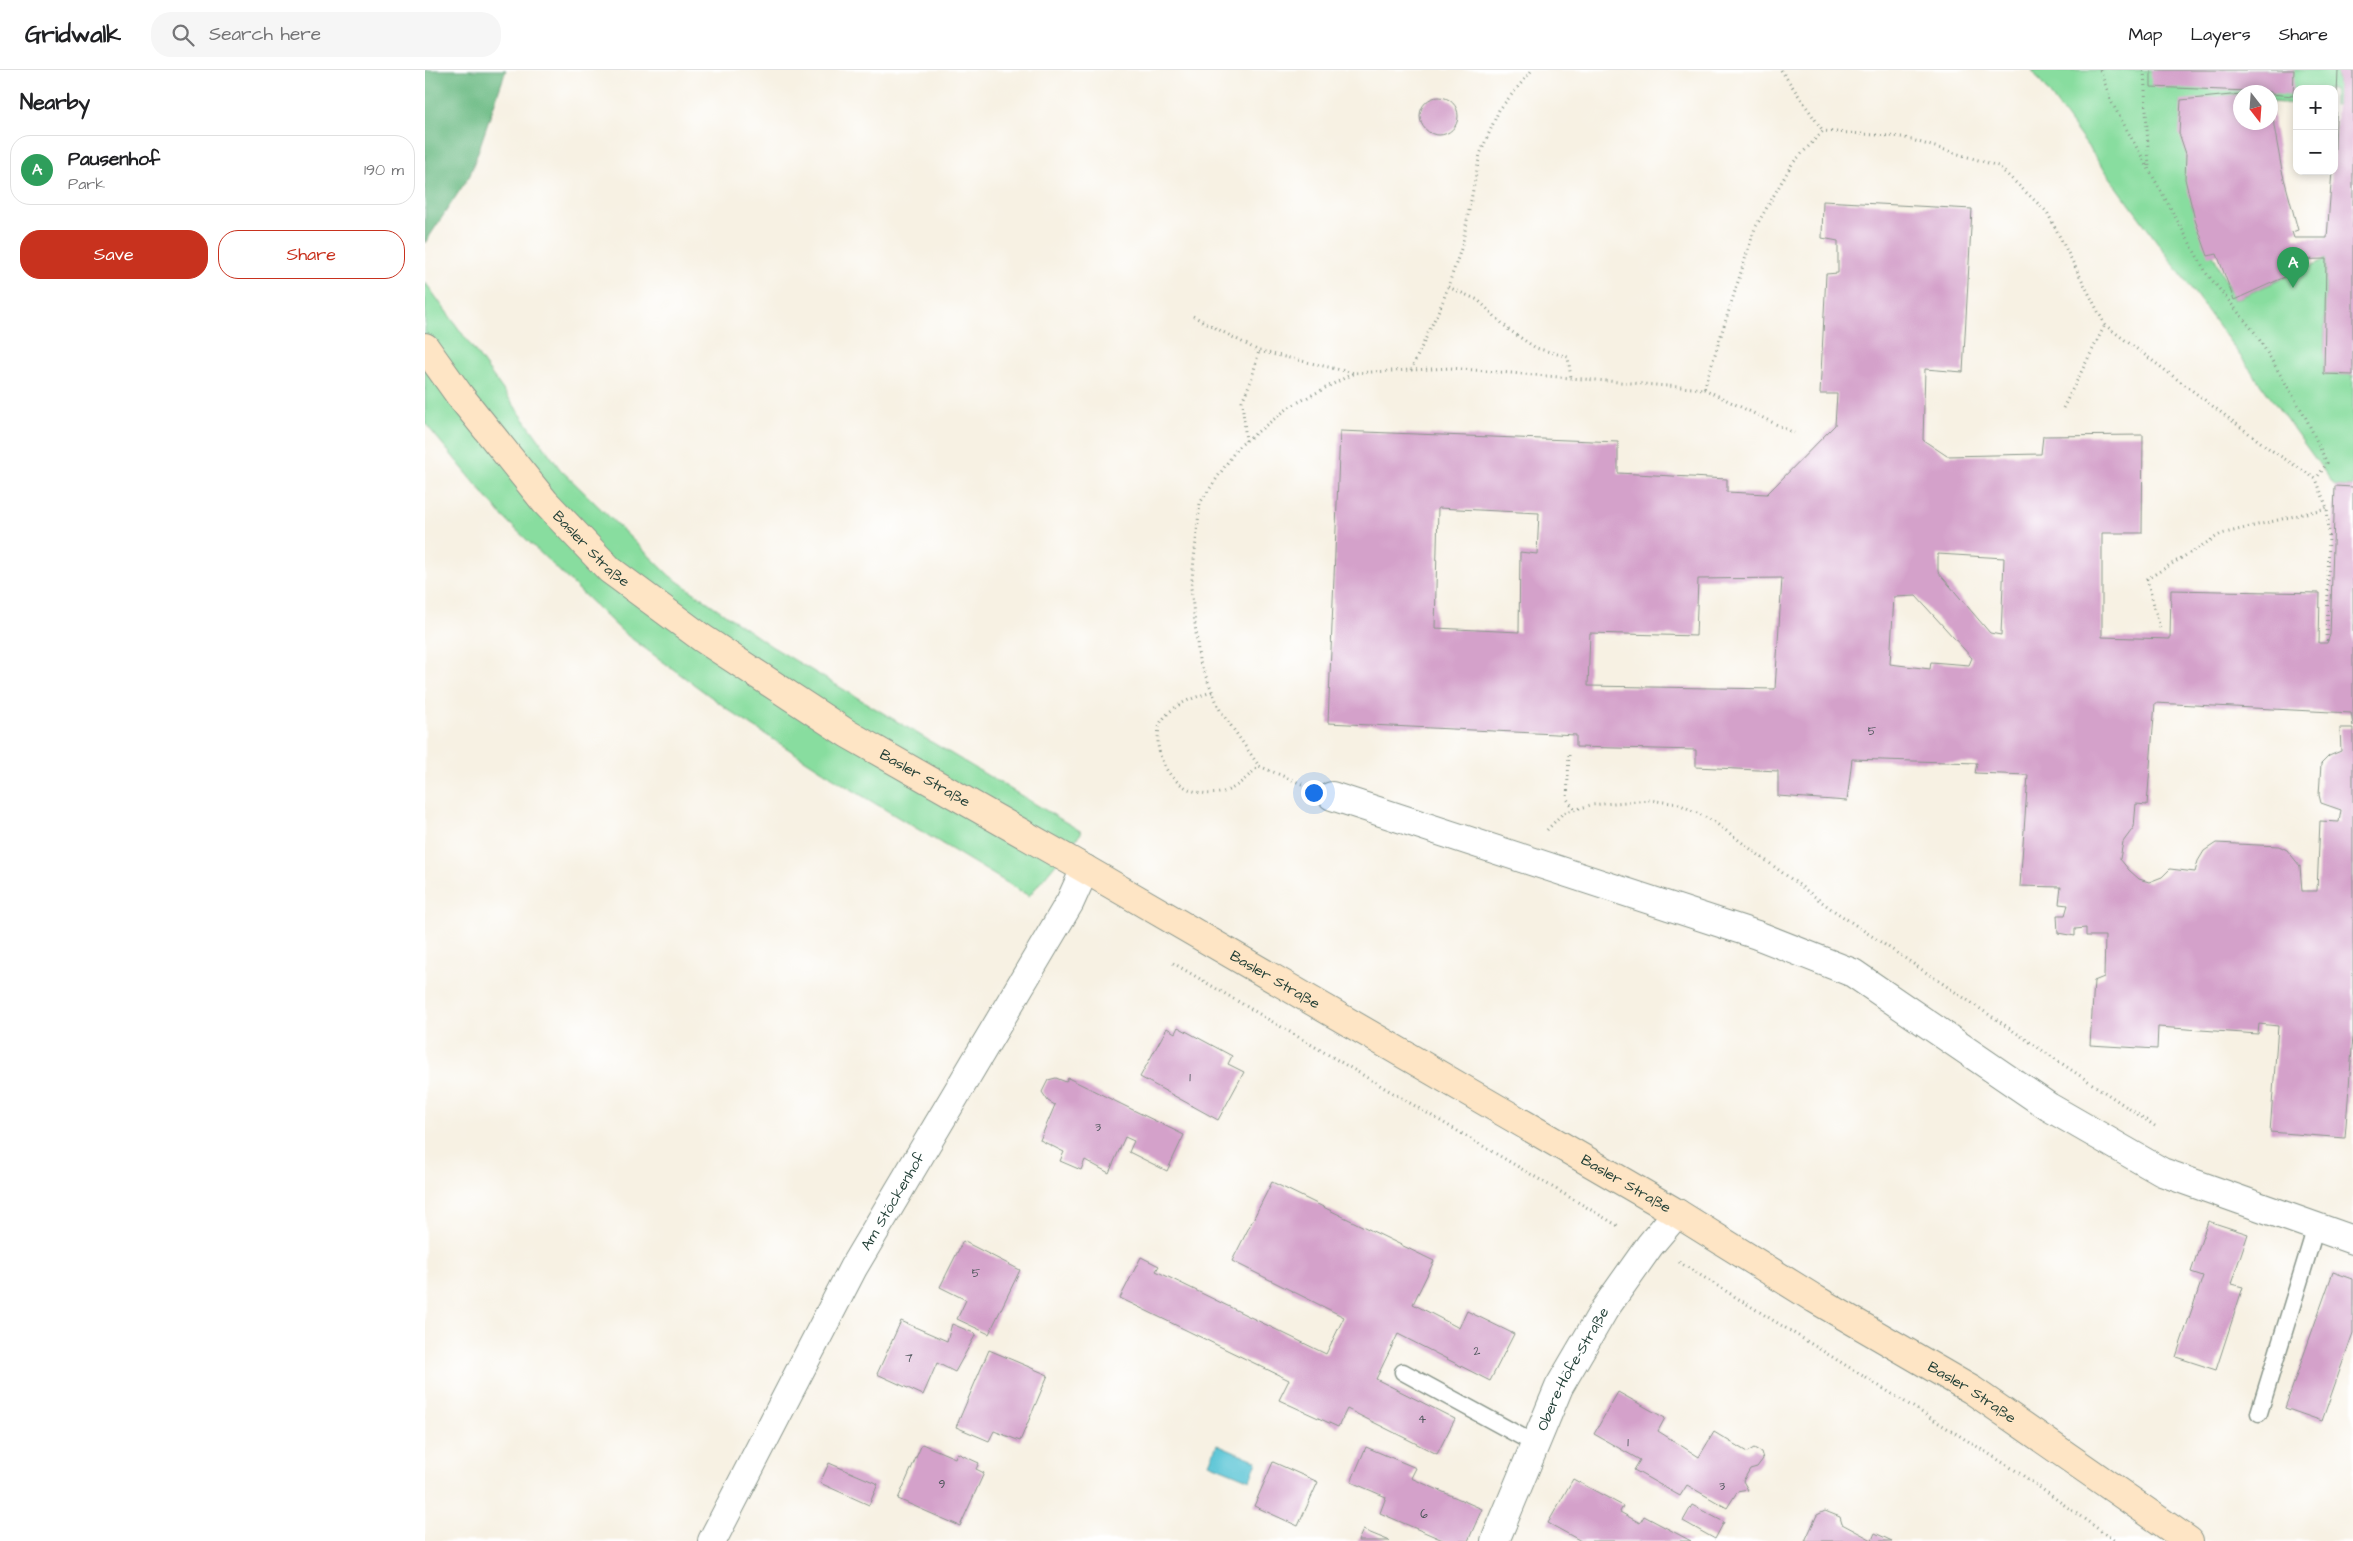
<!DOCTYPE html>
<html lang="en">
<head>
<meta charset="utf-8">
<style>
	:root { --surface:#fff; --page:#f6f6f6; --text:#202124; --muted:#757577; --line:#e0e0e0; --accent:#c8321e }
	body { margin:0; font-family:"Architects Daughter",sans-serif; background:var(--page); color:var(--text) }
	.controls { position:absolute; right:15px; top:15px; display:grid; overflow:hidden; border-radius:10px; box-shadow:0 2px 8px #0003 }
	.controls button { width:45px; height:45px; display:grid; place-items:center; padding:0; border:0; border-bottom:1px solid var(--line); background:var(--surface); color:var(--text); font:25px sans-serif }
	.compass { position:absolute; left:1808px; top:15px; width:45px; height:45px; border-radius:50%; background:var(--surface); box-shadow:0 2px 8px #0003; rotate:163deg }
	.you { position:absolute; left:888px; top:722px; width:18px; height:18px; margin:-12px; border:4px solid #fff; border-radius:50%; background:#1a73e8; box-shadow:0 0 0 8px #1a73e833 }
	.badge { display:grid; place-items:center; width:32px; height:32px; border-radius:50%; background:var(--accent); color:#fff; font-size:16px; font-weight:700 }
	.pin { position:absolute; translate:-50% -41px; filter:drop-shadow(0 1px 2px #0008) }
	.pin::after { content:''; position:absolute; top:26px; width:18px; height:15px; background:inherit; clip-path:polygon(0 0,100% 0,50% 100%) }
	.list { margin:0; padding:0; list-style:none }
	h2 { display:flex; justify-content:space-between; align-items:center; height:65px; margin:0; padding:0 20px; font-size:21px }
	h2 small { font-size:16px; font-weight:400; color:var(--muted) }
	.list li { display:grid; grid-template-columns:32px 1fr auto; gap:15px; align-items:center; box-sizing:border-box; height:70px; margin:0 10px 10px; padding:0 10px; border:1px solid var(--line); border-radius:20px }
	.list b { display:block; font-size:19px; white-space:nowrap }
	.list p { margin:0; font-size:16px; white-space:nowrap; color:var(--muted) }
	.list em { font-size:16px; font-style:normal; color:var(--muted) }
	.actions { display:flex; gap:10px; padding:15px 20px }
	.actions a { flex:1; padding:11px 0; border:1px solid var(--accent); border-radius:20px; text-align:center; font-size:18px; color:var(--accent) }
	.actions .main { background:var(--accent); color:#fff }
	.icon { flex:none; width:28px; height:28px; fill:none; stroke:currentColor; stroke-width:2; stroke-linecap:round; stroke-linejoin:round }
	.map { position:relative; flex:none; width:1928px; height:1471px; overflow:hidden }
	header { display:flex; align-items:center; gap:30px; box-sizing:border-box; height:70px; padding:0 25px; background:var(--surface); border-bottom:1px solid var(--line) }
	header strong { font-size:24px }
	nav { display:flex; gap:28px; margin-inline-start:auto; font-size:18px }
	.search { width:350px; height:45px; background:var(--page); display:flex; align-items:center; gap:12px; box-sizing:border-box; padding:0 18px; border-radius:20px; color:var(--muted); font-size:19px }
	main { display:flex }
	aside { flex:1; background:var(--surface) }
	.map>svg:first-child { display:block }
	.green { fill:#88dd9f; stroke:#548d6a }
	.forest { fill:#6ebc86; stroke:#467c5d }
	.water { fill:#5ac5d5; stroke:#3c8184 }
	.building { fill:#d4a1ca; fill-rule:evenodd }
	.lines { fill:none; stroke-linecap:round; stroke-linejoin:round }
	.lane-casing { stroke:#8b978c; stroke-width:19 }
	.street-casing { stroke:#8b978c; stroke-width:30 }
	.secondary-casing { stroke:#8b978c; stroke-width:30 }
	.path { stroke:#8b978c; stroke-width:3; stroke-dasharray:1 4; stroke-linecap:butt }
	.lane { stroke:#fff; stroke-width:16 }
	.street { stroke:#fff; stroke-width:28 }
	.secondary { stroke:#fee5c5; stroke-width:28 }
	.labels { text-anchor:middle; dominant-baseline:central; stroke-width:5; stroke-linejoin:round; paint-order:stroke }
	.number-label { font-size:12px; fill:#4c565a }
	.street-label { font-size:15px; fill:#1f3d34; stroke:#fff }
</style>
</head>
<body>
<header>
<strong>Gridwalk</strong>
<div class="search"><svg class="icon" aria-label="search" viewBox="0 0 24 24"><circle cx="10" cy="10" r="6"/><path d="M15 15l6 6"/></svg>Search here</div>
<nav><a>Map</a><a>Layers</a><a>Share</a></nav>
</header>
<main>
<aside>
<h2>Nearby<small></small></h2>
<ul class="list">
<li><span class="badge" style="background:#2e9e5b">A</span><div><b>Pausenhof</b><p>Park</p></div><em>190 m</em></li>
</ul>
<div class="actions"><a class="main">Save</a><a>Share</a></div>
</aside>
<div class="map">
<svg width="1928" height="1471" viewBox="0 0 1928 1471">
	<rect width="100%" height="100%" fill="#fff"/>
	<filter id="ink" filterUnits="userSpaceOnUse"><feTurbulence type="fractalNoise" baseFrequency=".02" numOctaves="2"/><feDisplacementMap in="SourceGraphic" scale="10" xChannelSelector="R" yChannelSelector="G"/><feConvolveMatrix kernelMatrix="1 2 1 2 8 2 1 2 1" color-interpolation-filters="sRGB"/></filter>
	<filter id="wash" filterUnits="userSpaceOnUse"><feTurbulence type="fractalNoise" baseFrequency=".0096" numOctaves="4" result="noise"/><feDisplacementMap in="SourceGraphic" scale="20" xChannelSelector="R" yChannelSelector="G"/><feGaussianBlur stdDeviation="1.12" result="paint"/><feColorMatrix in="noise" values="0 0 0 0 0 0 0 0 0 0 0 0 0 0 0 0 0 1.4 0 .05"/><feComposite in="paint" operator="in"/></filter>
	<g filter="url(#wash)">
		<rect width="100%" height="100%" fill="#f7f1e3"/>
		<g class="green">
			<polygon points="1607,0 1913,0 1912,35 1909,35 1909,19 1872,19 1872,34 1846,32 1846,22 1816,22 1815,24 1756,31 1767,138 1809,230 1901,189 1899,304 1928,305 1928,417 1910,416"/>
			<polygon points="0,212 135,399 245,506 346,576 657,762 604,826 421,716 312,646 199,563 78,447 0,353"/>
		</g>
		<polygon class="forest" points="0,0 81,0 45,105 0,173"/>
		<polygon class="water" points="792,1374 832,1391 825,1410 784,1393"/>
		<g id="blocks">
			<g class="building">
				<polygon points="1726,0 1869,0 1868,26 1846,24 1846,22 1726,17"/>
				<polygon points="1913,0 1928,0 1928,305 1899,304 1901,189 1857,190 1862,206 1809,230 1792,184 1783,186 1770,150 1760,109 1761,84 1754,63 1756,30 1816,24 1816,52 1846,52 1847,31 1849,56 1857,101 1873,160 1867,162 1869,168 1902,168 1907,101 1909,101"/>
				<circle cx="1014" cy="46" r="19"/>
				<path d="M1398 131 1547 139 1538 302 1500 299 1498 370 1522 386 1616 384 1618 366 1718 365 1717 463H1677V567L1745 569 1746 520 1895 523 1894 573H1902L1905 565 1910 416 1928 417V656L1926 643 1730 633 1722 735 1711 734 1709 757 1698 772 1695 789 1704 800 1714 809 1724 812 1737 807 1745 799 1770 802 1773 791 1779 781 1791 773 1854 776 1862 780 1875 796 1877 821H1892L1895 751 1914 752 1916 740 1896 733 1894 725 1896 694 1904 686 1916 681 1915 658H1928V966L1920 1068 1845 1062 1853 956 1834 954 1833 964 1733 957 1732 979 1665 975 1669 911 1679 907 1680 866H1661V858L1650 859V866L1633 863 1632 845H1640L1643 835 1634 834 1636 817 1595 816 1603 705 1550 703 1552 693 1427 689 1422 731 1353 726V701L1271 697V680L1151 677V665L903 653 915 361 1193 372V403L1302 409V422L1342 424 1410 355 1412 324H1395L1401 204 1413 203V171L1397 168ZM1013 438 1114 443 1112 484 1095 482 1094 562 1010 558ZM1513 484 1579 488 1576 565 1565 563 1513 502ZM1357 508 1350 619 1163 616 1165 563 1271 566 1273 509ZM1491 526 1547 588 1544 595 1506 592 1505 599 1465 594 1469 527Z"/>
				<polygon points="753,957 807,986 803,994 819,1002 793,1050 715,1007 742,958 750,963"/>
				<polygon points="631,1008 641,1012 643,1008 759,1065 742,1101 704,1082 709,1071 700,1067 684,1103 660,1090 656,1100 635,1091 639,1082 615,1070 630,1035 623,1031 617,1022 623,1010"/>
				<polygon points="847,1112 1009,1191 988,1234 1034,1258 1042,1241 1089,1264 1065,1311 973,1264 951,1309 1030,1349 1012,1384 922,1339 913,1357 854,1330 864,1310 695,1228 716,1187 734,1196 731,1201 901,1284 919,1247 807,1191"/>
				<polygon points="1783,1151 1823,1164 1806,1214 1818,1217 1791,1300 1751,1287 1778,1206 1766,1202"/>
				<polygon points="538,1171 595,1200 564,1264 532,1249 541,1230 515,1217"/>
				<polygon points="1908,1202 1928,1209 1928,1263 1897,1351 1860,1338"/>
				<polygon points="476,1251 522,1271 527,1254 551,1264 530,1302 512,1293 498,1325 452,1304"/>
				<polygon points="564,1280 623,1305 595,1371 569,1361 564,1371 531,1357"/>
				<polygon points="1193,1322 1240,1348 1233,1361 1274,1387 1289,1362 1322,1382 1329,1378 1336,1382 1338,1389 1332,1397 1325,1399 1318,1411 1323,1420 1312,1422 1302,1438 1262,1415 1255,1426 1209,1400 1215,1390 1169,1364"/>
				<polygon points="497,1374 530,1388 532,1383 554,1393 551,1399 559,1403 535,1456 473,1429"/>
				<polygon points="941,1377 991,1398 986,1408 1057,1439 1043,1471 1020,1471 955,1443 961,1427 926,1412"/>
				<polygon points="848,1392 893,1412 873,1456 829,1436"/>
				<polygon points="404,1393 453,1414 444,1435 395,1413"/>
				<polygon points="1148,1409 1198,1436 1195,1442 1215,1453 1219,1446 1266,1471 1156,1471 1123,1453"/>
				<polygon points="1267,1435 1299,1452 1290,1469 1258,1451"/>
				<polygon points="1400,1441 1415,1447 1417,1454 1447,1470 1450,1463 1467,1471 1380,1471 1392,1445"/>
				<polygon points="938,1460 965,1471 933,1471"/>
			</g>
		</g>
	</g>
	<g filter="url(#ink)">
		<use href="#blocks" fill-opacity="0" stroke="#8b978c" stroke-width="1"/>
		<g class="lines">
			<g class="lane-casing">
				<g id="lane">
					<polyline points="978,1302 1110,1374"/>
					<polyline points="1834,1343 1891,1157"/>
				</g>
			</g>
			<g class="street-casing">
				<g id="street">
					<polyline points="907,726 1332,865 1428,903 1624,1037 1737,1102 1928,1170"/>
					<path id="s1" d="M287 1471 428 1198 645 832 660 799"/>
					<path id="s2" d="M1070 1471 1134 1317 1179 1240 1225 1175 1252 1143"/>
				</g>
			</g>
			<g class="secondary-casing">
				<g id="secondary">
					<path id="s3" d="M0 277 35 326 120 432 185 500 277 568 423 664 660 799 1252 1143 1390 1229 1547 1320 1764 1471"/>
				</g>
			</g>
			<g class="path">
				<polyline points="1356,0 1398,61"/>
				<polyline points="1675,0 1687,33 1782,204 1831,264 1880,346 1902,393 1891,409"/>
				<polyline points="1719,0 1724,97"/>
				<polyline points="1023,217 1053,230 1084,260 1111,278 1143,287 1146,308"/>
				<polyline points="768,246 834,281 929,303"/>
				<polyline points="986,300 1018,231 1037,176 1055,84 1074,40 1107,0"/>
				<polyline points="1279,319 1369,363"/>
				<polyline points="1638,338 1680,255"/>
				<polyline points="821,371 817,331 826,311 834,281"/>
				<polyline points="1735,558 1722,509 1796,464 1902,438"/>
				<path d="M787 622C767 628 748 634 736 652 733 657 733 668 733 674 736 705 762 728 794 723 811 720 822 707 834 696"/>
				<polyline points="1144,685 1142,729 1150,740"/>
				<polyline points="877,714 834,696 795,640 774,590 766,518 775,433 813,377 866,336 929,303 1025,298 1279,319 1330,158 1367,94 1398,61 1477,67 1573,96 1622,142 1680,255 1846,380 1891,409 1902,438 1904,461 1902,573"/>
				<polyline points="1122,760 1138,743 1166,735 1224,730 1254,734 1288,751 1405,838 1730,1056"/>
				<polyline points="748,893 1195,1157"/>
				<polyline points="1254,1192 1593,1402 1690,1471"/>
			</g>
			<use href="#lane" class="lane"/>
			<use href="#street" class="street"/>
			<use href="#secondary" class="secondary"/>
		</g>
	</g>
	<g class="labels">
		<g class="number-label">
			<text x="1447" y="661">5</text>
			<text x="765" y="1007">1</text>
			<text x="673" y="1057">3</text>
			<text x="551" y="1203">5</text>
			<text x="1052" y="1281">2</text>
			<text x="484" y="1288">7</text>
			<text x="997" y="1349">4</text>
			<text x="1203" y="1372">1</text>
			<text x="517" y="1414">9</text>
			<text x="1297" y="1416">3</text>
			<text x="999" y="1444">6</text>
		</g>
		<g class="street-label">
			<text stroke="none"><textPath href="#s3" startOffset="262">Basler Straße</textPath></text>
			<text stroke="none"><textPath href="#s3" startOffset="668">Basler Straße</textPath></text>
			<text stroke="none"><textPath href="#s3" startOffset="1072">Basler Straße</textPath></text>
			<text stroke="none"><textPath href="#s3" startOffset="1478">Basler Straße</textPath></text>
			<text stroke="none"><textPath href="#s1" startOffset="385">Am Stöckenhof</textPath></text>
			<text stroke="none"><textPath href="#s2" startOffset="189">Obere-Höfe-Straße</textPath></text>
			<text stroke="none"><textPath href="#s3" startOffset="1882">Basler Straße</textPath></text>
		</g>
	</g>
</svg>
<div class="controls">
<button>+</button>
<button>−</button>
</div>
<svg class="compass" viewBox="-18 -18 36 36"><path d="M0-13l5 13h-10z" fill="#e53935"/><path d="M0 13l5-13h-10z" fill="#757577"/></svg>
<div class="you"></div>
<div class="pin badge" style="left:1868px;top:218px;background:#2e9e5b">A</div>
</div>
</main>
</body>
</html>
